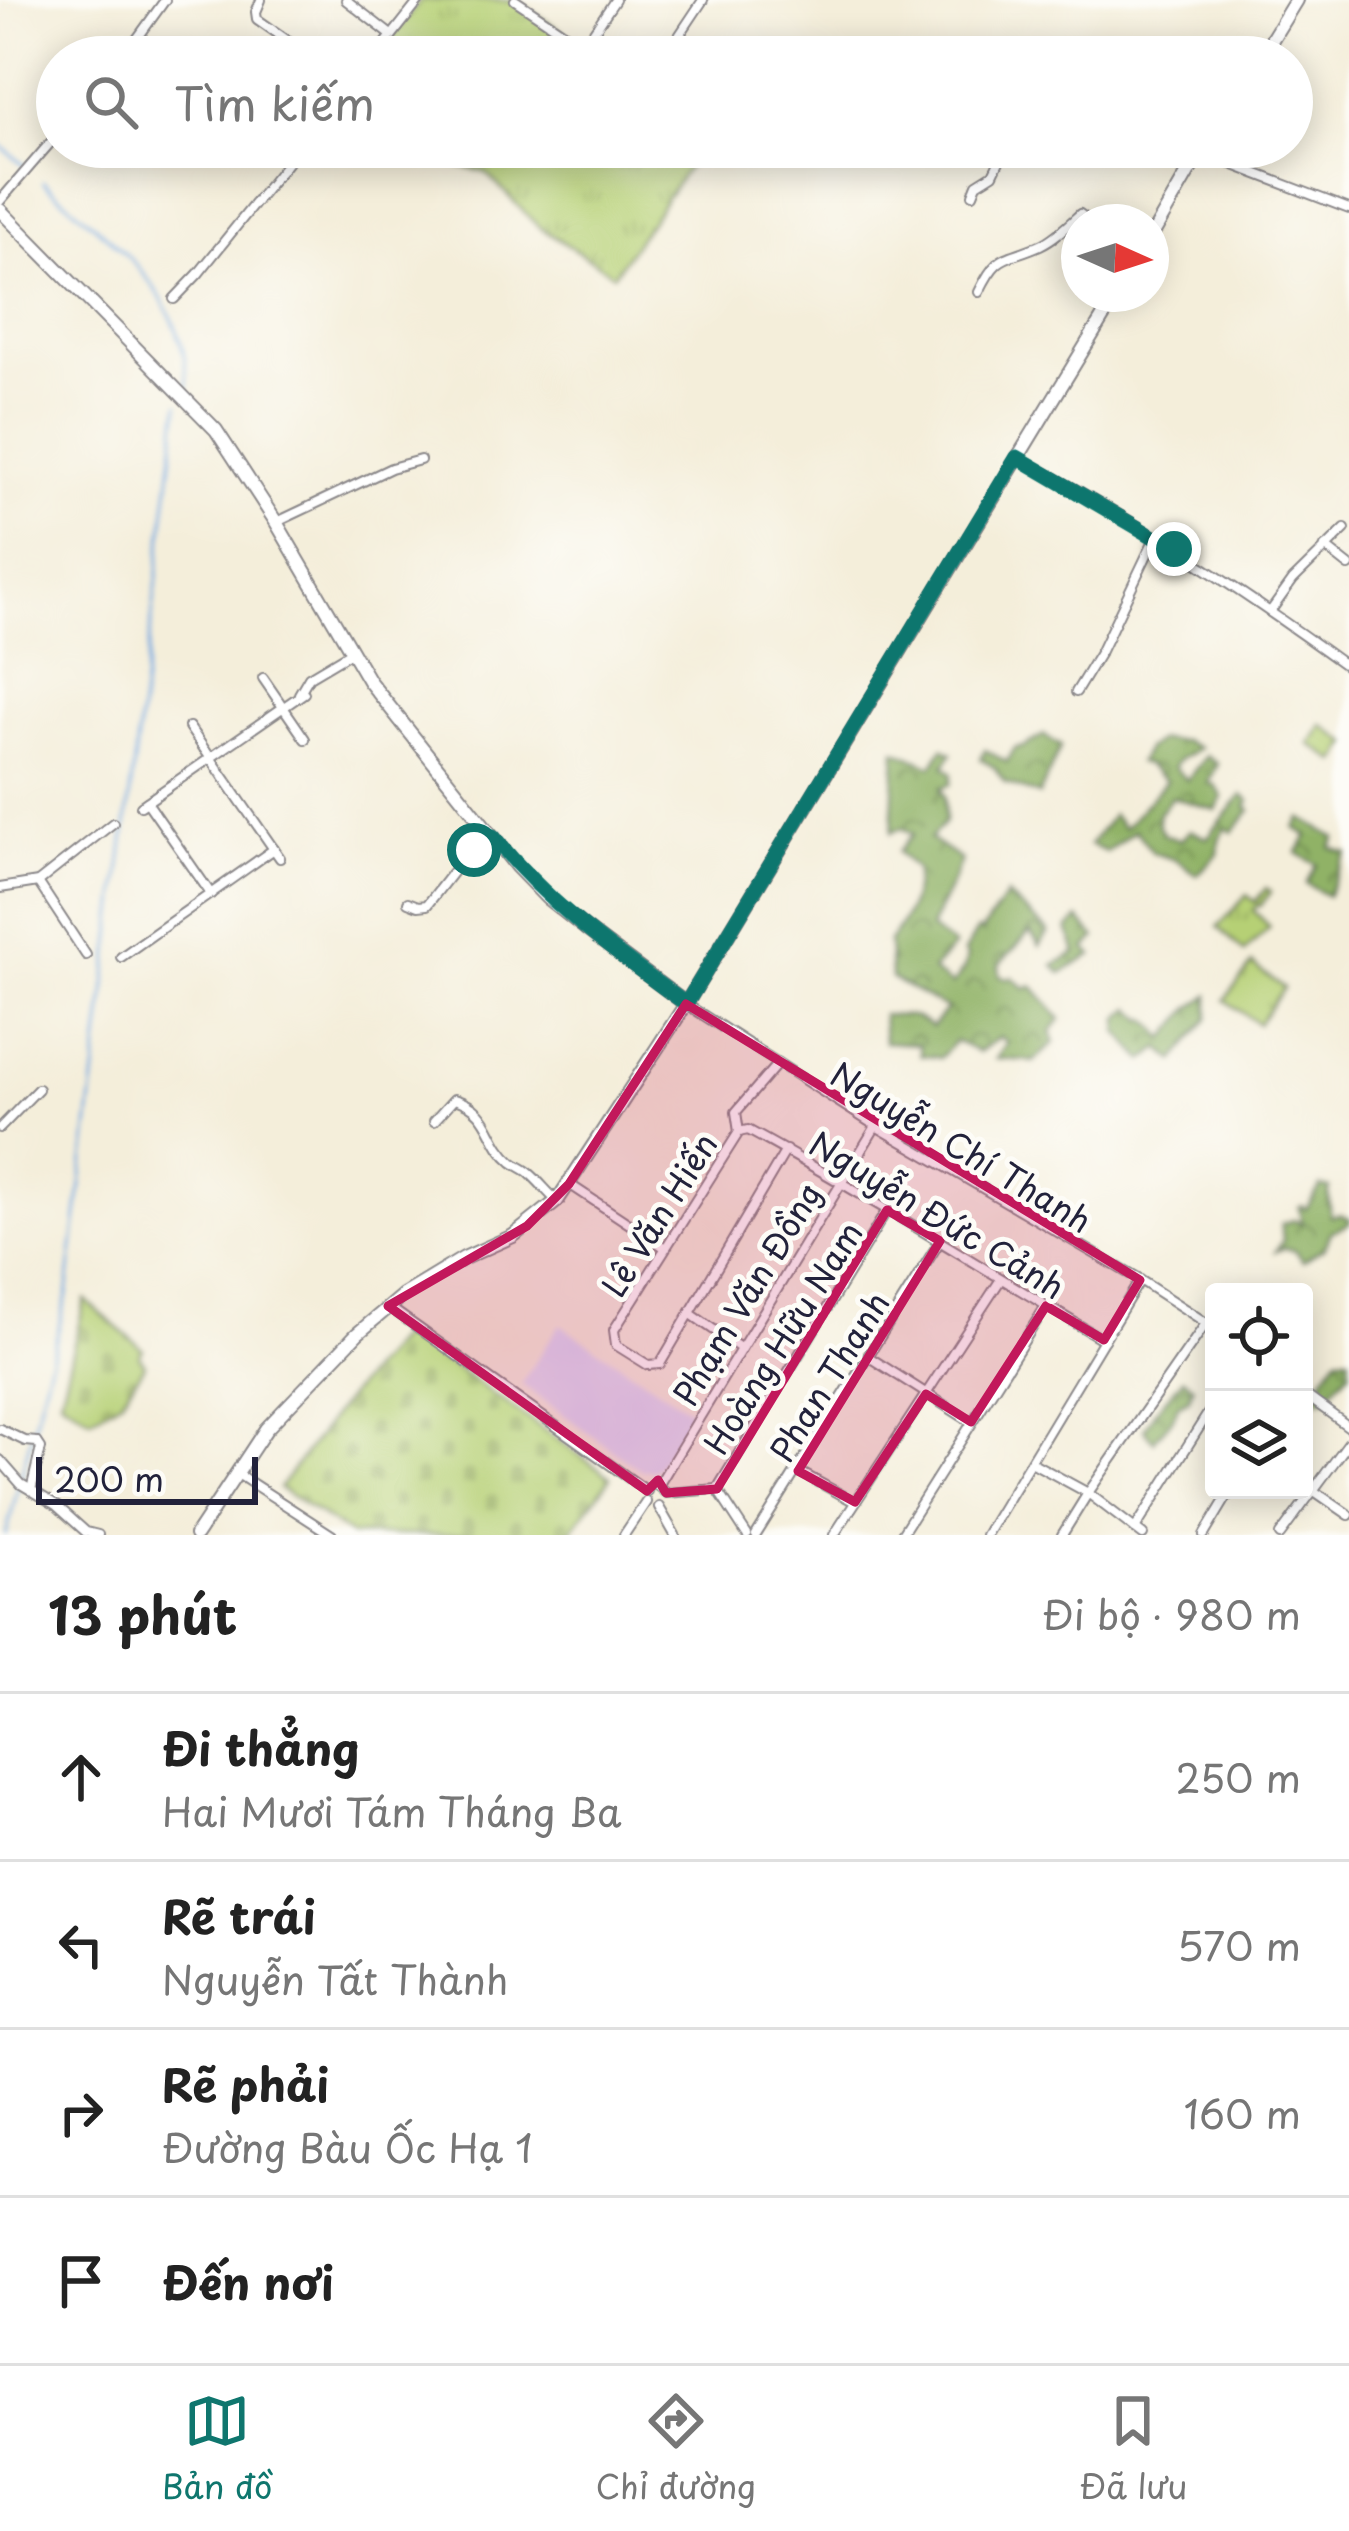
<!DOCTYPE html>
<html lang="vi">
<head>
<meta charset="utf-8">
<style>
	:root { --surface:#fff; --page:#f2f2f2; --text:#222; --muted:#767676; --line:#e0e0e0; --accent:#0f766e }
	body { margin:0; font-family:"Playpen Sans",sans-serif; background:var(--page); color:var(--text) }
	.controls { position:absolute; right:36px; bottom:36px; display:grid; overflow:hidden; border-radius:12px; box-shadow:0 6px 30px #0003 }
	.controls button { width:108px; height:108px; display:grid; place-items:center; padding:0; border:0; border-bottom:3px solid var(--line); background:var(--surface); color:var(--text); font:60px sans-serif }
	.compass { position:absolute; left:1061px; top:204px; width:108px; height:108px; border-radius:50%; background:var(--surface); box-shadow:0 6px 30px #0003; rotate:93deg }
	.scale { position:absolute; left:36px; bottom:30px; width:222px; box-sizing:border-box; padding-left:12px; border:6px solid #22223b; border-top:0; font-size:33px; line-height:42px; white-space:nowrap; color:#22223b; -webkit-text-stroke:9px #fdfcf7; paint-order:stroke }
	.stop { position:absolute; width:36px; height:36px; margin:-27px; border:9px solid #0f766e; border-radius:50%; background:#fff }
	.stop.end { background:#0f766e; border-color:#fff; box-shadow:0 3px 12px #0008 }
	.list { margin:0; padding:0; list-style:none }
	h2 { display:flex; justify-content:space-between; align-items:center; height:156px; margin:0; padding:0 48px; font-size:51px }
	h2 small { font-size:39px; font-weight:400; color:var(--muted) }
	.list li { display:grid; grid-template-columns:78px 1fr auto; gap:36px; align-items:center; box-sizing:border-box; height:168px; padding:0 48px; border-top:3px solid var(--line) }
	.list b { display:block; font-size:45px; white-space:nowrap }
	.list p { margin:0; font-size:39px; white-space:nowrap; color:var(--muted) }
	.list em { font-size:39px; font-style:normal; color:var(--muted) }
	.icon { flex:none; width:66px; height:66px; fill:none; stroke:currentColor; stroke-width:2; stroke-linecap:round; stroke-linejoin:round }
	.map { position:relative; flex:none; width:1349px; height:1535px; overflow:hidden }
	.search { position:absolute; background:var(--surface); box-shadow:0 6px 30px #0003; left:36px; right:36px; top:36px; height:132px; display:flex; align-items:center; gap:30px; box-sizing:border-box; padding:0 42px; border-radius:66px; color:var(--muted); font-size:45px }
	.sheet { height:828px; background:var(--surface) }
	nav { display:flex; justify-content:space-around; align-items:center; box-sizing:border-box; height:168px; border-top:3px solid var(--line); background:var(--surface); font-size:33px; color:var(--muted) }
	nav a { display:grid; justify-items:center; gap:6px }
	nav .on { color:var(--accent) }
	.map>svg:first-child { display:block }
	.built { fill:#d9d7f8 }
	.grass { fill:url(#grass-tufts); stroke:#6c7958; stroke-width:3 }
	.forest { fill:url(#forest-crowns); stroke:#596a50; stroke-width:3 }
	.cemetery { fill:url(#cemetery-stones); stroke:#6c7958; stroke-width:3 }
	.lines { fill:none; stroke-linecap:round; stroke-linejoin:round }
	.stream { stroke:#72a9e1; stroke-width:3 }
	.street-casing { stroke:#8b888a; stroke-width:12 }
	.secondary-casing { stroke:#8b888a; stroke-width:16 }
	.street { stroke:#fff; stroke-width:8 }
	.secondary { stroke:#fff; stroke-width:12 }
	.route { stroke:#0f766e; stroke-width:15 }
	.marked { fill:#c2185b; fill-opacity:0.2; stroke:#c2185b; stroke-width:9; stroke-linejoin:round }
	.labels { text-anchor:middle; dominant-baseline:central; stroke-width:10; stroke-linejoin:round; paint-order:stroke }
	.street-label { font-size:33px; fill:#22223b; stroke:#fdfcf7 }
</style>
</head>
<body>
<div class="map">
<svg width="1349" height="1535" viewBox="0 0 1349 1535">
	<defs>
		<pattern id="grass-tufts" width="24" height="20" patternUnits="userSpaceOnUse" patternTransform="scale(3)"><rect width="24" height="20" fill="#b6d075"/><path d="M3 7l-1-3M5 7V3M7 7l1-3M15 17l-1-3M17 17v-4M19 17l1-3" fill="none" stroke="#9cb266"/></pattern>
		<pattern id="forest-crowns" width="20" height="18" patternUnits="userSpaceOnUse" patternTransform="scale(3)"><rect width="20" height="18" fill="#90b266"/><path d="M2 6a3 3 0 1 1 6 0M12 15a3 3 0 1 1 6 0" fill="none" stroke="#759055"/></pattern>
		<pattern id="cemetery-stones" width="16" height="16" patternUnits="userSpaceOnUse" patternTransform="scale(3)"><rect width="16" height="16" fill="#b6d075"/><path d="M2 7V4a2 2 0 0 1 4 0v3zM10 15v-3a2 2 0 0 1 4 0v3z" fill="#9cb266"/></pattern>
	</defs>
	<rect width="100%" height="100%" fill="#fdfcf7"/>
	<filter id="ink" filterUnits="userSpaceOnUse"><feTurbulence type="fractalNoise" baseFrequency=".00833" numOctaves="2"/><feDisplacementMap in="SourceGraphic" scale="24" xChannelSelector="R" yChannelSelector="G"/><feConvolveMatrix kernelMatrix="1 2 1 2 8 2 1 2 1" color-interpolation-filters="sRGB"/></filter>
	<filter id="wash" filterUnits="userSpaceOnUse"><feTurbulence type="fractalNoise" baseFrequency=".004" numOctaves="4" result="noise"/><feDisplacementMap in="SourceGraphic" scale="48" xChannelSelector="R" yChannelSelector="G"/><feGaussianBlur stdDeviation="2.7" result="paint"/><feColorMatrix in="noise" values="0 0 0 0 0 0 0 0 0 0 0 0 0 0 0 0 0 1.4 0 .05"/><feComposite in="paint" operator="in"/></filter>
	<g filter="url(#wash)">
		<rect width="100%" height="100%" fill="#f4eeda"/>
		<polygon class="built" points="560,1324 693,1412 659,1466 654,1470 641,1470 521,1384"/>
		<g class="grass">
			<polygon points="421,0 515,0 600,57 376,57"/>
			<polygon points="415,147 701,147 614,274 539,227 485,172 437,161"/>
			<polygon points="1322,725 1349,743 1337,762 1310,744"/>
			<polygon points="1266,888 1271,892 1260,906 1258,905 1253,910 1270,927 1244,952 1218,927 1247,895 1255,902"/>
			<polygon points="1252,964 1284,988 1258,1024 1225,1000"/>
		</g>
		<g class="forest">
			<polygon points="1044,735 1061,746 1039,795 1005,783 995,768 981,759 985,750 1007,762 1015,748 1023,747"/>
			<polygon points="1159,740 1184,741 1199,748 1179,760 1174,767 1187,780 1206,756 1218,764 1208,783 1215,785 1223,797 1216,810 1172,797 1158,815 1159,827 1164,835 1181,840 1190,830 1207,838 1242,795 1250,801 1247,806 1251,810 1233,832 1226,828 1219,839 1218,854 1197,875 1177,860 1153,853 1135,830 1106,852 1090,845 1112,815 1124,828 1166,781 1147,765 1138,763 1146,749"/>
			<path d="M943 748 952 753 944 766 952 773 951 784 941 788 945 796V822L930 839 961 860C953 885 939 905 930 929L954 946 932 971 952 985 964 969 967 957 964 953 977 930 981 932 1007 895 1049 932 1040 946 1030 932 999 965 1000 975 1007 979 1012 977 1025 988 1032 985 1061 1019 1051 1032 1055 1042 1034 1061 996 1059 1007 1043 1000 1037 978 1052 955 1041 940 1058 920 1055 919 1044 884 1042 882 1015 913 1016 932 1027 947 1009 891 978 889 941C906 920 916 898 916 870L898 852 913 834 902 828 892 832 896 750 932 766Z"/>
			<polygon points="1301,818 1336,838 1331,848 1347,853 1327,896 1306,884 1317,865 1297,853 1308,836 1295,828"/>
			<polygon points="1079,919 1096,938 1086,949 1093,955 1061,973 1054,965 1076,953 1068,929"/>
			<polygon points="1209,995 1209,1017 1175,1061 1160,1048 1144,1061 1119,1032 1120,1018 1132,1008 1145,1020 1148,1019 1166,1038 1190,1009"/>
			<path d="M1321 1186 1330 1188C1326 1200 1332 1206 1330 1216L1339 1214 1349 1218V1223L1331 1232 1325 1247 1303 1261 1296 1251 1285 1248 1276 1251 1283 1241 1281 1224 1293 1220 1302 1223 1299 1208 1302 1206 1306 1209Z"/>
			<polygon points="1349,1356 1349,1371 1325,1398 1318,1399 1314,1388 1315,1385 1322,1384 1322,1379 1337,1357"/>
			<path d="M1183 1378 1194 1386 1189 1399 1178 1405C1173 1424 1164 1426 1154 1441L1144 1429 1155 1411Z"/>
		</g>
		<g class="cemetery">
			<polygon points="85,1300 143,1349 139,1356 145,1364 121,1400 91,1418 60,1399"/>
			<polygon points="404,1332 611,1477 568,1535 351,1535 279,1488 344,1401"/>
		</g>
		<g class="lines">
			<g class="stream">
				<polyline points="0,145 25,166"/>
				<path d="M43 182C109 238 187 291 187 387"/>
				<polyline points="6,1535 67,1295 179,404"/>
			</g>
		</g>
	</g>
	<g filter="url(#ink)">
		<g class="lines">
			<g class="street-casing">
				<g id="street">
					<polyline points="261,0 256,12 257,19 311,57"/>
					<polyline points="346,0 391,35"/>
					<polyline points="515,0 600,57"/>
					<polyline points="137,42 158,57"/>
					<polyline points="584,46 615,0"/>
					<polyline points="124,57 165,0"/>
					<polyline points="375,57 420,0"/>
					<polyline points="665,57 703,0"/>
					<polyline points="1200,152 1349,209"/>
					<polyline points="973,194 977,184 993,174 1006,147"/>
					<polyline points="0,201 57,135"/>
					<path d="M979 292C998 252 1004 261 1040 245 1055 238 1068 225 1080 214L1091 222"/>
					<polyline points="174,299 198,274 300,147"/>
					<path d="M1017 457C1133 518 1243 591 1349 668"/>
					<polyline points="277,522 391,468 420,460"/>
					<polyline points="1325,547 1349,566"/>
					<polyline points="1270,612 1293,580 1345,529"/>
					<polyline points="263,678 305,739"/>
					<polyline points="1076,692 1101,651 1155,538"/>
					<polyline points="299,694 309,677 351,652"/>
					<polyline points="189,727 280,858"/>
					<polyline points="147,802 211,894"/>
					<polyline points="141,806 304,693"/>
					<polyline points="38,882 86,955"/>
					<polyline points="0,888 38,882 113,823"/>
					<polyline points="408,902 418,906 427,905 462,860 491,837"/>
					<polyline points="121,957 274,849"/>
					<polyline points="686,1004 876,1126 1140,1280 1214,1328"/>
					<path d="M434 1121 454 1099C493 1110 486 1140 512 1162 517 1166 523 1168 528 1172 539 1181 547 1192 557 1201"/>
					<polyline points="0,1128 38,1089"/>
					<polyline points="739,1132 736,1112 778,1063"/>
					<path d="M786 1150 660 1364 648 1365 616 1345 614 1330 739 1132 748 1130C869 1196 985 1270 1104 1340"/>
					<polyline points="569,1184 664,1247"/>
					<polyline points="389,1307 647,1491"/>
					<polyline points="691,1314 740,1348"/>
					<polyline points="869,1357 971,1422"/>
					<polyline points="1304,1394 1349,1427"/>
					<polyline points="0,1429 25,1441 37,1442 41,1448 31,1490 56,1505 86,1532 98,1535"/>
					<polyline points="0,1460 21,1484 31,1490"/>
					<polyline points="1031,1462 1088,1493 1143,1535"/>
					<polyline points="798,1471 855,1502"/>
					<polyline points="236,1473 332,1535"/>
					<polyline points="1304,1484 1349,1515"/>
					<polyline points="658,1486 876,1126"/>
					<polyline points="658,1486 666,1493 717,1489"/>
					<polyline points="717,1489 887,1210"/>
					<polyline points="717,1489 747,1535"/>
					<polyline points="659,1507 675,1535"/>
					<polyline points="1135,1529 1214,1404"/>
					<polyline points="624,1535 646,1502"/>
					<polyline points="756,1535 940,1241"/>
					<polyline points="834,1535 1001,1279"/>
					<polyline points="901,1535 1046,1306"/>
					<polyline points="986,1535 1140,1280"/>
					<polyline points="1062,1535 1088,1493 1207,1322"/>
					<polyline points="1204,1535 1231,1490"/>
					<polyline points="1280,1535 1349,1442"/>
				</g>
			</g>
			<g class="secondary-casing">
				<g id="secondary">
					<polyline points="1261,57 1296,0"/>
					<polyline points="0,210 216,430 276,522 369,681 517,867 547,898 585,928 686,1004"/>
					<polyline points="1151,237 1203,147"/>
					<polyline points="196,1535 266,1429 357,1334 403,1295 464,1258 513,1236 557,1201 686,1004 1117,294"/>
				</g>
			</g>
			<use href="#street" class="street"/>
			<use href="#secondary" class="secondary"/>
		</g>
	</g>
	<g class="lines" filter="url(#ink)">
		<path class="route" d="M474 850 493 836C547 904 616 953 686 1004L1017 457 1174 549"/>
	</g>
	<path class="marked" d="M686 1004 1140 1280 1104 1340 1046 1306 971 1422 926 1394 855 1502 798 1471 940 1241 887 1210 717 1489 666 1493 658 1480 647 1491 388 1306 527 1226 569 1184Z"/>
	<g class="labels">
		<g class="street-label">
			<text transform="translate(962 1146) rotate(31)">Nguyễn Chí Thanh</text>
			<text transform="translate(658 1214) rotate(-58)">Lê Văn Hiến</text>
			<text transform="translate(938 1214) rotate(31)">Nguyễn Đức Cảnh</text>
			<text transform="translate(746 1293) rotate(-59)">Phạm Văn Đồng</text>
			<text transform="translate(782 1337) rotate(-58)">Hoàng Hữu Nam</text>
			<text transform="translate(828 1376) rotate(-58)">Phan Thanh</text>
		</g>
	</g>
</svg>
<div class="controls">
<button><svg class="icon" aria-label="locate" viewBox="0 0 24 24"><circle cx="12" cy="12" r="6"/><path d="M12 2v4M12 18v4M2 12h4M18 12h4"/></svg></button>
<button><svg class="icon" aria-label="layers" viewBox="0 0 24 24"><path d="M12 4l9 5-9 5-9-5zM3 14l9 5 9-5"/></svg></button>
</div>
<svg class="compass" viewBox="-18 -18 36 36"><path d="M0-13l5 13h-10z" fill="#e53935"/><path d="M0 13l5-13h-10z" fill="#767676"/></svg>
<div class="scale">200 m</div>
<div class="stop" style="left:474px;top:850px"></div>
<div class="stop end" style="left:1174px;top:549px"></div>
<div class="search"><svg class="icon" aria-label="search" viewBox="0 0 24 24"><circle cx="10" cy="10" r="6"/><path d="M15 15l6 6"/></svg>Tìm kiếm</div>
</div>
<section class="sheet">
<h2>13 phút<small>Đi bộ · 980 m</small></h2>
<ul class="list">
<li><svg class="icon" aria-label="ahead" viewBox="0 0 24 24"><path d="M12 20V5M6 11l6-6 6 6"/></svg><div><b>Đi thẳng</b><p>Hai Mươi Tám Tháng Ba</p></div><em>250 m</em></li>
<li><svg class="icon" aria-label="left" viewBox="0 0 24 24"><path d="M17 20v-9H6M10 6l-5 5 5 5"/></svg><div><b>Rẽ trái</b><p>Nguyễn Tất Thành</p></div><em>570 m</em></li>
<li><svg class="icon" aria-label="right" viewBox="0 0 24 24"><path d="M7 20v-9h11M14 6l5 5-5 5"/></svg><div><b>Rẽ phải</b><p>Đường Bàu Ốc Hạ 1</p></div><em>160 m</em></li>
<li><svg class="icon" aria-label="arrive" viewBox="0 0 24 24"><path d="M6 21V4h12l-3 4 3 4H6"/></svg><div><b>Đến nơi</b></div></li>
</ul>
</section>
<nav>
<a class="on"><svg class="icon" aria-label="map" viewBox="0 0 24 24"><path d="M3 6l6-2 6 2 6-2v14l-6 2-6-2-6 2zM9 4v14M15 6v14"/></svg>Bản đồ</a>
<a><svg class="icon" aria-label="directions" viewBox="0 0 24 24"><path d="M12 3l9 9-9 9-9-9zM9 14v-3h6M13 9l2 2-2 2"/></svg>Chỉ đường</a>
<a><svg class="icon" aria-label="saved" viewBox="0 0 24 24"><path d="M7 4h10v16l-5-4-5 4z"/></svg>Đã lưu</a>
</nav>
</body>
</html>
